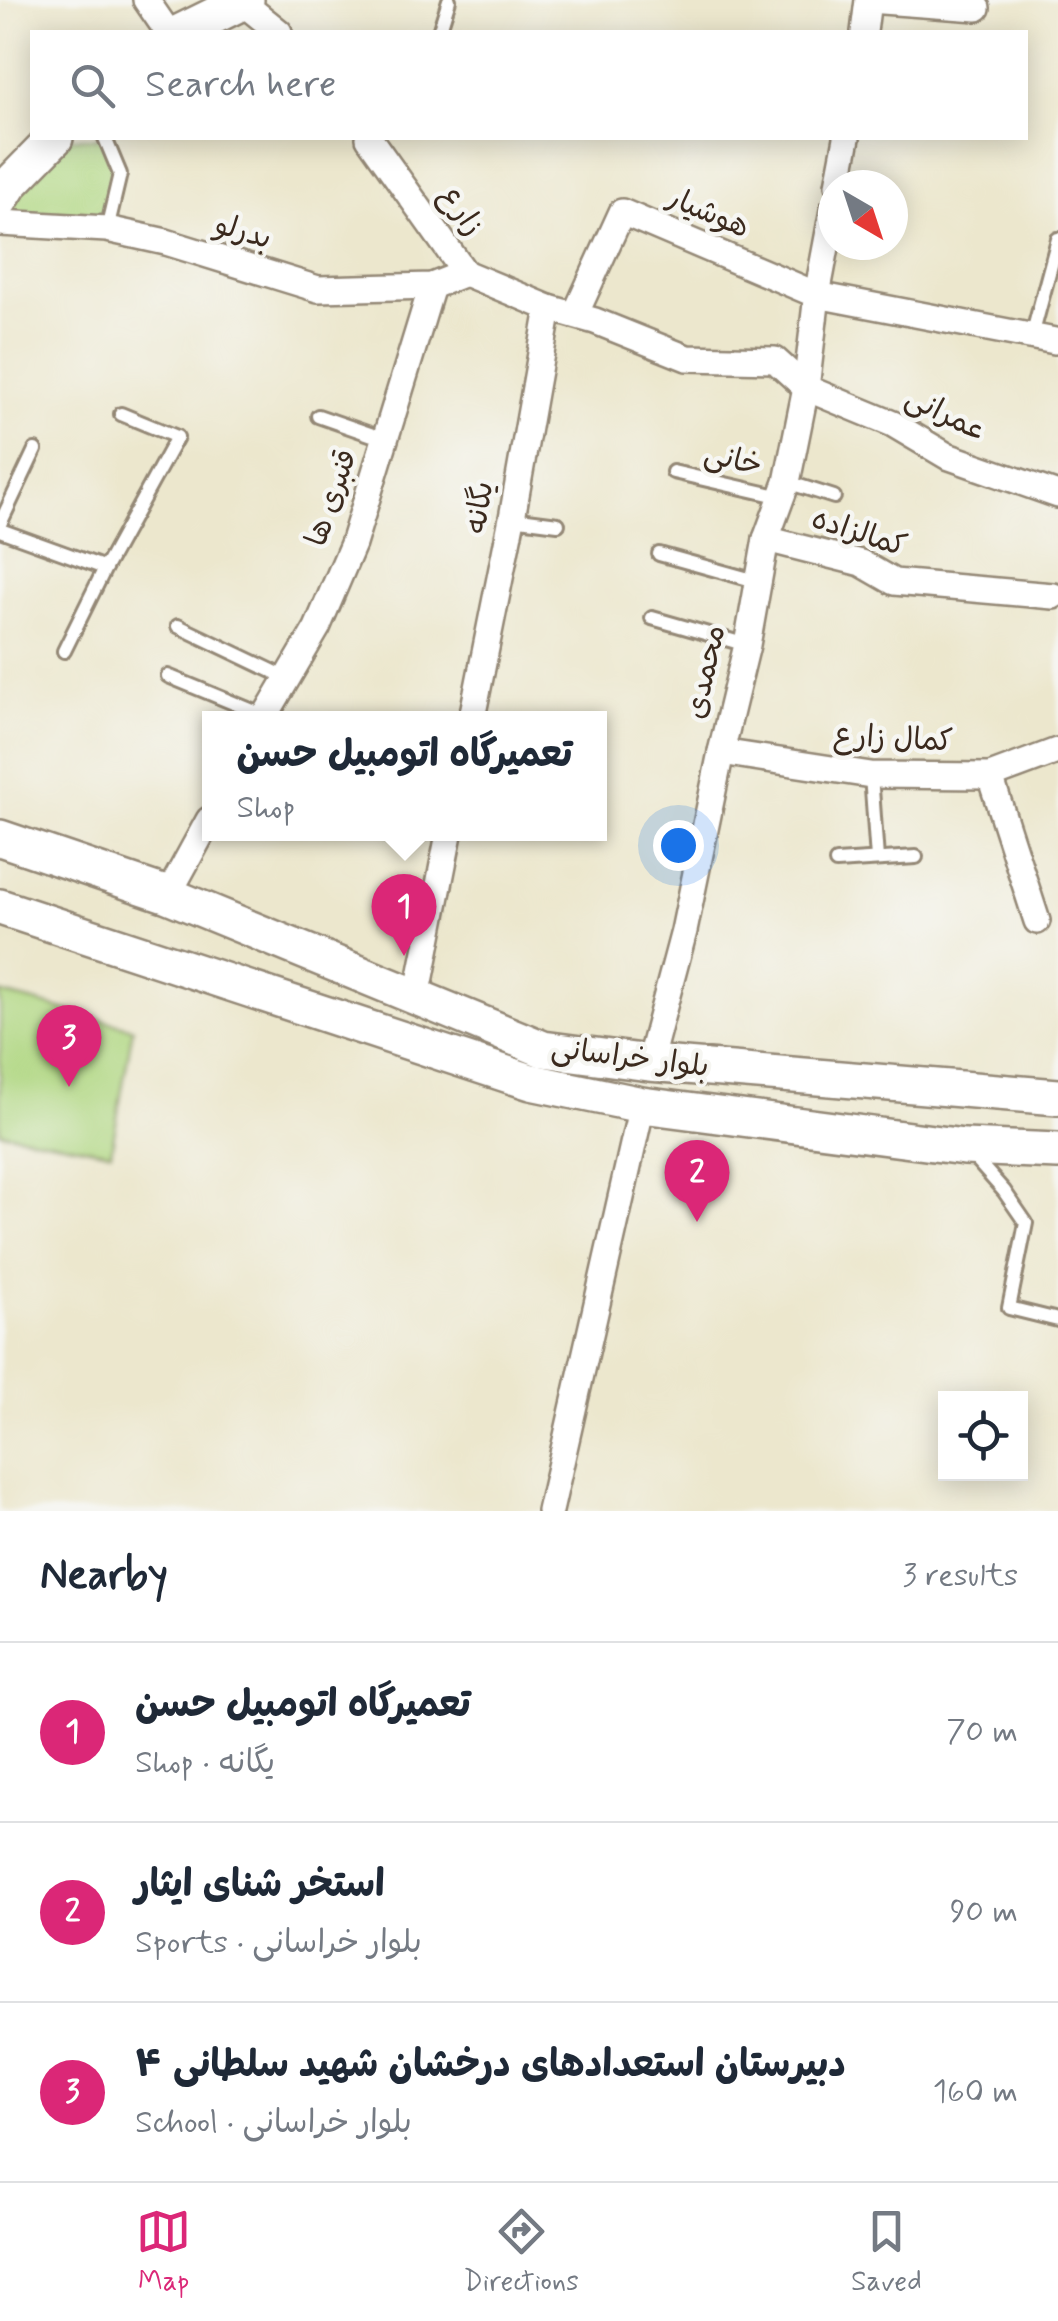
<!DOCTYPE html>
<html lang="en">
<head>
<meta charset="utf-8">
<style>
	:root { --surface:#fff; --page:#f6f6f7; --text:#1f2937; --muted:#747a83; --line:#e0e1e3; --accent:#db2777 }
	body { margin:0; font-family:Mynerve,"Playpen Sans Arabic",sans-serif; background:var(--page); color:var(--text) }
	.controls { position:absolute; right:30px; bottom:30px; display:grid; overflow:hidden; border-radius:0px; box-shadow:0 5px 25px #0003 }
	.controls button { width:90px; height:90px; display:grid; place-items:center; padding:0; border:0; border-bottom:2px solid var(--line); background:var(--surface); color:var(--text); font:50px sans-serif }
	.compass { position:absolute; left:818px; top:170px; width:90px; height:90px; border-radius:50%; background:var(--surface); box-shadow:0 5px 25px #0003; rotate:141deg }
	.you { position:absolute; left:678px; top:845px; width:35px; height:35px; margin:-25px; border:8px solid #fff; border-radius:50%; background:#1a73e8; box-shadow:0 0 0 15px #1a73e833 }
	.badge { display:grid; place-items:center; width:65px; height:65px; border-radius:50%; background:var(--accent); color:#fff; font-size:32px; font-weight:700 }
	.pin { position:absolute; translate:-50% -82px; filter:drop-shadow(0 2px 5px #0008) }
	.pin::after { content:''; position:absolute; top:52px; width:35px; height:30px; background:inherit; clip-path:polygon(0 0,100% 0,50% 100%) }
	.popup { position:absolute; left:202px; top:711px; width:405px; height:130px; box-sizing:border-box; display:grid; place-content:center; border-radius:0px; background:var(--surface); filter:drop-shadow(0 2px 8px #0005); font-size:32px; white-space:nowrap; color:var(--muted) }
	.popup b { font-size:38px; color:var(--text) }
	.popup::after { content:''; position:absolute; left:50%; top:100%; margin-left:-20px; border:20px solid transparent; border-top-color:var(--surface) }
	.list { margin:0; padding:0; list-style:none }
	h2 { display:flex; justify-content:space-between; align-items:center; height:130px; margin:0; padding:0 40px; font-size:42px }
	h2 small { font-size:32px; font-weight:400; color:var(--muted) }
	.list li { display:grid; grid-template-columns:65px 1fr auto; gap:30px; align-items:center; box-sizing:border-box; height:180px; padding:0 40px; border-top:2px solid var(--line) }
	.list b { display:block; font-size:38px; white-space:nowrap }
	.list p { margin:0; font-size:32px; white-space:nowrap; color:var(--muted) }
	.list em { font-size:32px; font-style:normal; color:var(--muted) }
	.icon { flex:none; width:55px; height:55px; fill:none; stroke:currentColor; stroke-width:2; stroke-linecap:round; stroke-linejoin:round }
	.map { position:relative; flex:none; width:1058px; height:1511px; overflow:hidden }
	.search { position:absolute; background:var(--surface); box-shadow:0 5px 25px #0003; left:30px; right:30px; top:30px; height:110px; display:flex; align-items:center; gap:25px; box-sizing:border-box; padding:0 35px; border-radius:0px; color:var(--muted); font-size:38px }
	.sheet { height:670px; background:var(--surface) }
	nav { display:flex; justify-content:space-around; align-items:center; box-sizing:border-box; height:140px; border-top:2px solid var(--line); background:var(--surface); font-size:28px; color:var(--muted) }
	nav a { display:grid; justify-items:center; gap:5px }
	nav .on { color:var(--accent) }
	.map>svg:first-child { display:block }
	.green { fill:#b0d782; stroke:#768050; stroke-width:2.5 }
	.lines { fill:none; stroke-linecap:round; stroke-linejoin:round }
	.lane-casing { stroke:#948876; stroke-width:18 }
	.street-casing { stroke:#948876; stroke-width:30 }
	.secondary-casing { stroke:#948876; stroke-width:40 }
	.lane { stroke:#fff; stroke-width:12 }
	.street { stroke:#fff; stroke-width:25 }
	.secondary { stroke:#fff; stroke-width:35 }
	.labels { text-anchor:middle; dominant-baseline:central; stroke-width:9; stroke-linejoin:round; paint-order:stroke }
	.street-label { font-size:30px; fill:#3b2a1e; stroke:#f6f6f2 }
</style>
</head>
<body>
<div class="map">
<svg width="1058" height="1511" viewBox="0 0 1058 1511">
	<rect width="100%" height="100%" fill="#f6f6f2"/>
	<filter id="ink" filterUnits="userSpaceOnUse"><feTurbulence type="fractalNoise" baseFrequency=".01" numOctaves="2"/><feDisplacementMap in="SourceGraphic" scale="20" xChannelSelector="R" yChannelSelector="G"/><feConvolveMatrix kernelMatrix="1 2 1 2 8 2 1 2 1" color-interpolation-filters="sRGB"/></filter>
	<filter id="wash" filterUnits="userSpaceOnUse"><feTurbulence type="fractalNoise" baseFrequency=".0048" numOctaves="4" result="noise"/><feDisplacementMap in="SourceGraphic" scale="40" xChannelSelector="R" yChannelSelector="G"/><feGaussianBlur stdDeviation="2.25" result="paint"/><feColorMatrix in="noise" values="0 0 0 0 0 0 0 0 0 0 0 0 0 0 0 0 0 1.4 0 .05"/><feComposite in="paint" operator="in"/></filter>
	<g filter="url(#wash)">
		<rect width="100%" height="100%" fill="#ece7cd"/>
		<g class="green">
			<polygon points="55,138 105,138 120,174 107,229 0,223"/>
			<polygon points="0,993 133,1028 111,1152 0,1132"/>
		</g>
	</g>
	<g filter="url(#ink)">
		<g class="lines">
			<g class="lane-casing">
				<g id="lane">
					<polyline points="439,32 449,0"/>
					<polyline points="105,138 120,174 107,229"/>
					<polyline points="1032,336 1058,239"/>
					<polyline points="318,416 387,440"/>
					<polyline points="673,472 782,497"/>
					<polyline points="787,482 834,497"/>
					<polyline points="512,518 558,524"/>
					<polyline points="0,524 35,450"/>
					<polyline points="0,530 105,568"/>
					<polyline points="659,554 756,581"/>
					<polyline points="652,618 747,645"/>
					<polyline points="178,626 287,678"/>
					<polyline points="64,651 105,568 177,437 121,414"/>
					<polyline points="168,676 265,716"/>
					<polyline points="871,775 877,859"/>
					<polyline points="836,862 916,857"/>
					<polyline points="973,1156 1004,1191 1026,1223 1009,1308 1058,1320"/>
				</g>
			</g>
			<g class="street-casing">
				<g id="street">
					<polyline points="146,0 168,32"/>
					<polyline points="868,0 977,8"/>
					<polyline points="243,3 279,32"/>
					<polyline points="864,32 868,0"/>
					<polyline points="369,138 465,273"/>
					<polyline points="838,185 847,138"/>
					<polyline points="0,223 107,229 166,242 318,289 432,286 465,273"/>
					<polyline points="465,273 549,308 595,321 687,358 775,360 806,388 893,424 947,456 1058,495"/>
					<polyline points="575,315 622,212 817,295 1055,341"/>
					<polyline points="766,539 861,563 894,582 1053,596"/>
					<polyline points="264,718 317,628 353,544 432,286"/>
					<polyline points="472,718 512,518 549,308"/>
					<polyline points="721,752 871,775 990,776 1057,751"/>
					<polyline points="990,776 1037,921"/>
					<polyline points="168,895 209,820"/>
					<polyline points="417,997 449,834"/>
					<polyline points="649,1063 684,931 721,752 747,645 766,539 787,482 806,388 817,295 833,210"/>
					<polyline points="550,1511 642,1105"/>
				</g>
			</g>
			<g class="secondary-casing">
				<g id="secondary">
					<polyline points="181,32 246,0"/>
					<polyline points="0,200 10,184 55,138"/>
					<polyline points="0,838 168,895 543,1049 649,1063 1058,1097"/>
					<polyline points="0,907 531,1082 642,1105 964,1147 1058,1151"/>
				</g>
			</g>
			<use href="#lane" class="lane"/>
			<use href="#street" class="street"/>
			<use href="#secondary" class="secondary"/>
		</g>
	</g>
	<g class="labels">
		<g class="street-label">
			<text transform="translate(461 211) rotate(55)">زارع</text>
			<text transform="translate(708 213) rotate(23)">هوشیار</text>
			<text transform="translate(243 232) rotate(17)">بدرلو</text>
			<text transform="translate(946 415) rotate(26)">عمرانی</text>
			<text transform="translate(733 460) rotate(13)">خانی</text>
			<text transform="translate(332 498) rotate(-71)">قنبری ها</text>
			<text transform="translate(480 508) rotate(-81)">یگانه</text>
			<text transform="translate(859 533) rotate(18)">کمالزاده</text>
			<text transform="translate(706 672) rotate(-77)">محمدی</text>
			<text transform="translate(893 739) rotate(3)">کمال زارع</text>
			<text transform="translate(630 1058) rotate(7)">بلوار خراسانی</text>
		</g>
	</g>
</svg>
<div class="controls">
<button><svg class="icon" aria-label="locate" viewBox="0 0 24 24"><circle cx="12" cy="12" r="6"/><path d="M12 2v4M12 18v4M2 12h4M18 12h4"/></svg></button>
</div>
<svg class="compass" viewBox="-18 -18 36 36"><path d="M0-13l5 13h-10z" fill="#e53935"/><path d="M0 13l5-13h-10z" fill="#747a83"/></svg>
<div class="you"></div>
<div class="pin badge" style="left:404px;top:956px">1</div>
<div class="popup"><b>تعمیرگاه اتومبیل حسن</b>Shop</div>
<div class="pin badge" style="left:697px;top:1222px">2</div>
<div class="pin badge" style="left:69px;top:1087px">3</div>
<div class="search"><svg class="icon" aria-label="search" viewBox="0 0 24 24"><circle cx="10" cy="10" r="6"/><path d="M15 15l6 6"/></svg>Search here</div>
</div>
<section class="sheet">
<h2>Nearby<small>3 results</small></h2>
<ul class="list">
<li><span class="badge">1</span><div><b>تعمیرگاه اتومبیل حسن</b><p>Shop · یگانه</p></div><em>70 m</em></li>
<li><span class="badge">2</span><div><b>استخر شنای ایثار</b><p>Sports · بلوار خراسانی</p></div><em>90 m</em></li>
<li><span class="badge">3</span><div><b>۴ دبیرستان استعدادهای درخشان شهید سلطانی</b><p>School · بلوار خراسانی</p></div><em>160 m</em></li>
</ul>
</section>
<nav>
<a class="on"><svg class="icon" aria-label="map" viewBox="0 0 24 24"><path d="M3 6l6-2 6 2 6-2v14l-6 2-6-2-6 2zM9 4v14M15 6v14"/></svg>Map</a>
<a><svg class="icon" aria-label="directions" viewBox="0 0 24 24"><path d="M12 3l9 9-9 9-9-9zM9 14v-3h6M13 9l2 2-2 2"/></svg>Directions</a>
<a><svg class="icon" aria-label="saved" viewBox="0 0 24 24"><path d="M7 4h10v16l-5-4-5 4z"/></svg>Saved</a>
</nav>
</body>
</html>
